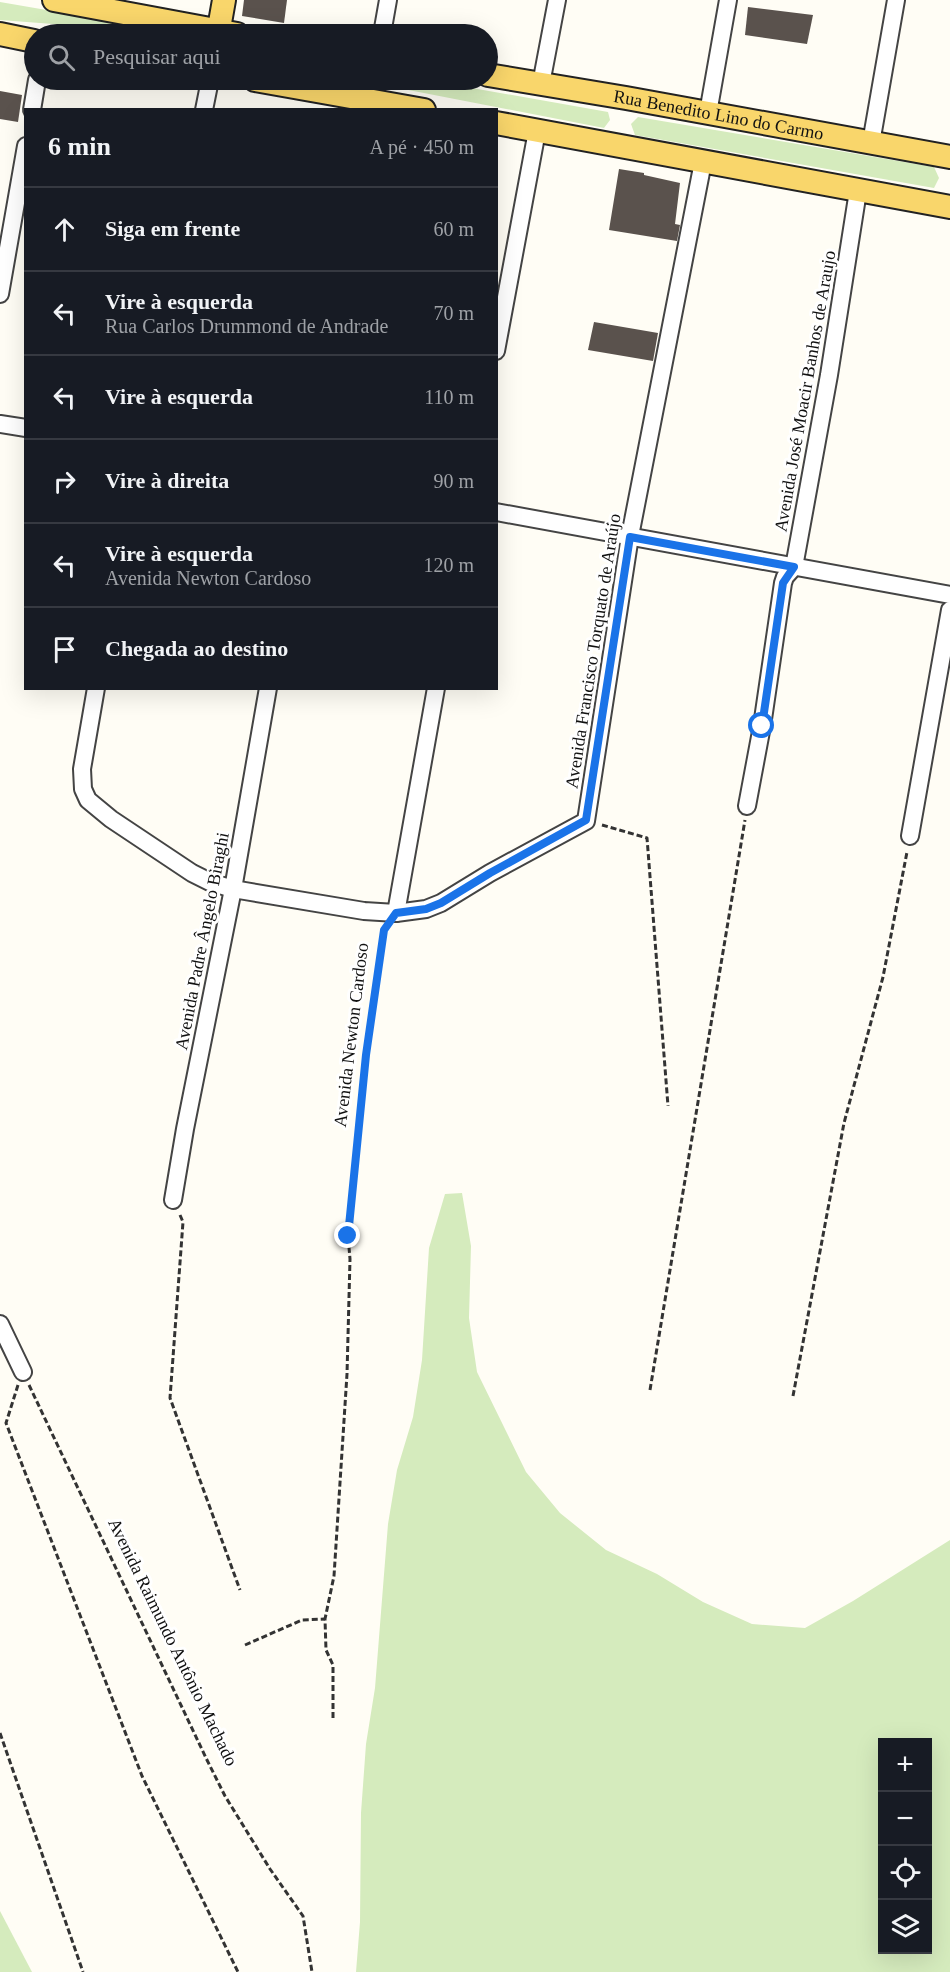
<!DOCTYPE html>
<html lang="pt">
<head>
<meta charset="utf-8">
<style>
	:root { --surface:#171b24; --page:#20242c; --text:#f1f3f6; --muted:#9ea1a6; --line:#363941 }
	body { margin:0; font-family:"Times New Roman",serif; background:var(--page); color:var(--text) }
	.controls { position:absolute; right:18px; bottom:18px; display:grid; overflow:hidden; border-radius:0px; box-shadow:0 6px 24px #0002 }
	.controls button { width:54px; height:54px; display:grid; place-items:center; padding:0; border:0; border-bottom:2px solid var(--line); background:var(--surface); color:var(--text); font:30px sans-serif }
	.stop { position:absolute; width:18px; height:18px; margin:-14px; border:4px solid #1a73e8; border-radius:50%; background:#fff }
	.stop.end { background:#1a73e8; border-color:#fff; box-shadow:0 2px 6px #0008 }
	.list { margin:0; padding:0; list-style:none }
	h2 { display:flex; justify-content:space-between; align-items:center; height:78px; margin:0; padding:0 24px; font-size:26px }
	h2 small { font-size:20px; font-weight:400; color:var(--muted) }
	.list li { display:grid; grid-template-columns:39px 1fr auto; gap:18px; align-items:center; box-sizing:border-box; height:84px; padding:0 24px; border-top:2px solid var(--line) }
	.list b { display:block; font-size:22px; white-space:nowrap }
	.list p { margin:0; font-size:20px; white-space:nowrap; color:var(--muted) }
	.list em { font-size:20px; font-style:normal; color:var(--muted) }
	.icon { flex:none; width:33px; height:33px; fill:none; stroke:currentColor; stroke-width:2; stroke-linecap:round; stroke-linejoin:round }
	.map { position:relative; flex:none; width:950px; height:1972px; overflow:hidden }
	.search { position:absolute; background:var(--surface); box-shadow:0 6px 24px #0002; left:24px; top:24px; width:474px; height:66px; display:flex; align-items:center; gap:15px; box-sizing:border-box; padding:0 21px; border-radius:33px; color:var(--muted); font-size:22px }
	.panel { position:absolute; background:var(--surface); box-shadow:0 6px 24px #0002; left:24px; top:108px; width:474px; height:582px; border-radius:0px }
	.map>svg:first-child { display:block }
	.green { fill:#d5ebbd; fill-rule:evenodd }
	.building { fill:#5a524d }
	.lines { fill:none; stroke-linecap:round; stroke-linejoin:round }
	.minor-casing { stroke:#444; stroke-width:20 }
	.major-casing { stroke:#222; stroke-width:26 }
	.path { stroke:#333; stroke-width:3; stroke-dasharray:6 3; stroke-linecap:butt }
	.minor { stroke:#fff; stroke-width:16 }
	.major { stroke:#f9d66b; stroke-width:22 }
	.route { stroke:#1a73e8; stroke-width:8 }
	.labels { text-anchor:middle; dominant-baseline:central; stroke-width:6; stroke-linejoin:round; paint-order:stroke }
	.street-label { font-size:18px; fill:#111; stroke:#fff }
</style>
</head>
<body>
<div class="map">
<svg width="950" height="1972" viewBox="0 0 950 1972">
	<rect width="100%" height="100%" fill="#fffdf5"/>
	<g class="green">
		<polygon points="0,2 186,34 0,20"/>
		<polygon points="357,80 427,80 608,112 610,120 604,128"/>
		<polygon points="638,117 934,167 939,178 934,188 635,135 631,124"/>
		<path d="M462 1193 471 1246 469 1318 477 1372 526 1472 560 1513 606 1550 657 1574 703 1602 752 1624 805 1628 853 1601 950 1540V1972H356L360 1922 361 1813 366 1744 375 1688 388 1524 397 1470 413 1417 422 1360 429 1248 445 1194ZM882 1742H928V1950H882Z"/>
		<polygon points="0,1911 32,1972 0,1972"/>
	</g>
	<g class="building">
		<polygon points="244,0 287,0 284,23 242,16"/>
		<polygon points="748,7 813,15 807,44 745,35"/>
		<polygon points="0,91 22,95 18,122 0,119"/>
		<polygon points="619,169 644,173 644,175 680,183 675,224 680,225 677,241 609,230"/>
		<polygon points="594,322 658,333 653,361 588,350"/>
	</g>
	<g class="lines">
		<g class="minor-casing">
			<g id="minor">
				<polyline points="382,34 388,0"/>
				<polyline points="541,84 557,0"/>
				<polyline points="32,110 37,80"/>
				<polyline points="204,110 210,80"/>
				<polyline points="708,113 728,0"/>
				<polyline points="871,143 896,0"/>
				<polyline points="0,294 26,146"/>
				<polyline points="496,351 537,131"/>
				<polyline points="0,424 26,428"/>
				<polyline points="496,512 950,595"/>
				<polyline points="96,688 82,769 83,789 88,800 111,819 192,873 210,882 233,889 364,911 396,913 426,909 441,903 490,873 586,821 630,536 703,162"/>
				<polyline points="747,806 762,726 783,583 785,577 794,567 829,375 858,191"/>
				<polyline points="910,836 950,610"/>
				<polyline points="396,913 436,688"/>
				<polyline points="173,1200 185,1129 233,889 268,688"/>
				<polyline points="0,1324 23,1372"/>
			</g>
		</g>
		<g class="major-casing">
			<g id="major">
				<polyline points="54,0 237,34"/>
				<polyline points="0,34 34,41"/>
				<polyline points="218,34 224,0"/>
				<path id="s1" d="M488 75 626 98 950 157"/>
				<polyline points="255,80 424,110"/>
				<polyline points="496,123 950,207"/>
			</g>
		</g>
		<g class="path">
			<polyline points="602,825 647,838 668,1106"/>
			<polyline points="180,1215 183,1222 170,1398 240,1590"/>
			<polyline points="18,1385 6,1423 142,1776 238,1972"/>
			<polyline points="29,1385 207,1760 225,1796 270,1869 303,1916 312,1972"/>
			<polyline points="650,1390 745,820"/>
			<polyline points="793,1396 844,1123 883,977 907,852"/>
			<polyline points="245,1645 302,1620 325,1619"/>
			<polyline points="333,1718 333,1665 326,1650 325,1619 334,1576 347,1374 350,1259 348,1236 366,1055 385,928"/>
			<polyline points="0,1733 83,1972"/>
		</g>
		<use href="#minor" class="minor"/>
		<use href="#major" class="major"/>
	</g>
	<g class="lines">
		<polyline class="route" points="348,1236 366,1055 384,930 396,913 426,909 441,903 490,873 586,820 630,537 794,567 783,583 762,726"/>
	</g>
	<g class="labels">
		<g class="street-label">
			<text stroke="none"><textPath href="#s1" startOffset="234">Rua Benedito Lino do Carmo</textPath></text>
			<text transform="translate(805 391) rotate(-80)">Avenida José Moacir Banhos de Araujo</text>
			<text transform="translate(593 651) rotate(-81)">Avenida Francisco Torquato de Araújo</text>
			<text transform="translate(202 941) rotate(-79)">Avenida Padre Ângelo Biraghi</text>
			<text transform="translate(351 1035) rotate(-83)">Avenida Newton Cardoso</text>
			<text transform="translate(173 1642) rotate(64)">Avenida Raimundo Antônio Machado</text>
		</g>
	</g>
</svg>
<div class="controls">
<button>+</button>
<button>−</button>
<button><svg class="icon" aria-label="locate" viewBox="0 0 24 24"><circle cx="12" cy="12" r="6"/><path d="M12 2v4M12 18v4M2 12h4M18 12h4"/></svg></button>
<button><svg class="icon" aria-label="layers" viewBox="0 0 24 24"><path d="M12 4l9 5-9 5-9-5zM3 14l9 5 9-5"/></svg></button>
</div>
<div class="stop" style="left:762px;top:726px"></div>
<div class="stop end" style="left:348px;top:1236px"></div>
<div class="search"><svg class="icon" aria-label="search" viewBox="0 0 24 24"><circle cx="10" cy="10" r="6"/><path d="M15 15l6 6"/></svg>Pesquisar aqui</div>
<section class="panel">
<h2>6 min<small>A pé · 450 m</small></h2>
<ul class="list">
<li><svg class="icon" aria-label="ahead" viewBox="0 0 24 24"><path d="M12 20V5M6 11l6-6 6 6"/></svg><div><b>Siga em frente</b></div><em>60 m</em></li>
<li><svg class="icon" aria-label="left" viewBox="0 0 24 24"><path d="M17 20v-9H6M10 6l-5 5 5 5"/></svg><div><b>Vire à esquerda</b><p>Rua Carlos Drummond de Andrade</p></div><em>70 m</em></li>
<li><svg class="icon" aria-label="left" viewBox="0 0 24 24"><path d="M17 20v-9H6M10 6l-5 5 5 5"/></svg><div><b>Vire à esquerda</b></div><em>110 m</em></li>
<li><svg class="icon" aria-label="right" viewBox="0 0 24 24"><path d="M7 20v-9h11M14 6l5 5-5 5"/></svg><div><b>Vire à direita</b></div><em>90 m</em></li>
<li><svg class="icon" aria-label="left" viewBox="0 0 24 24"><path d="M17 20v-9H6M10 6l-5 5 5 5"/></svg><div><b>Vire à esquerda</b><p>Avenida Newton Cardoso</p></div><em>120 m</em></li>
<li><svg class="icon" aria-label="arrive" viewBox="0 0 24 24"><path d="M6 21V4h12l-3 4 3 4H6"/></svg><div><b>Chegada ao destino</b></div></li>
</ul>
</section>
</div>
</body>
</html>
